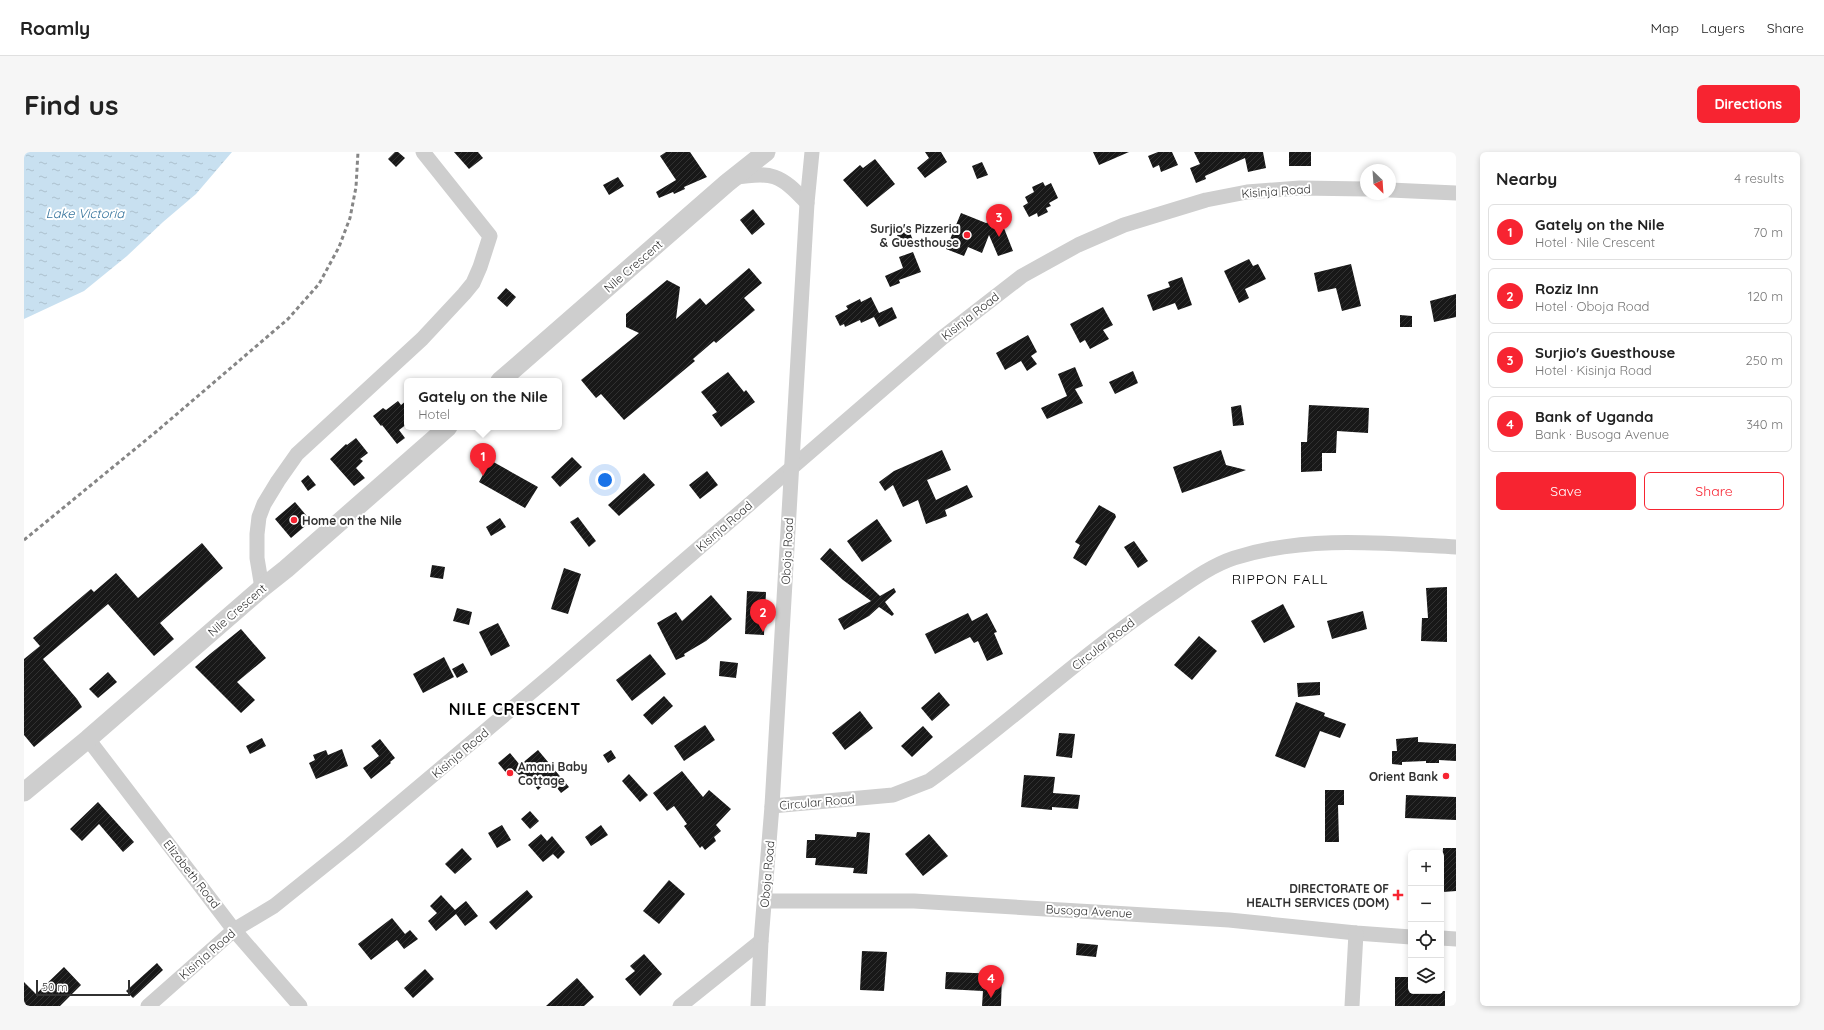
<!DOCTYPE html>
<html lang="en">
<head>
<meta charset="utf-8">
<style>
	:root { --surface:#fff; --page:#f6f6f6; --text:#222; --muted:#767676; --line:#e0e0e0; --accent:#f72431 }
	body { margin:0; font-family:Quicksand,sans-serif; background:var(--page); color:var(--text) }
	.controls { position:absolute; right:12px; bottom:12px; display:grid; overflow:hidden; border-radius:6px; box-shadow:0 2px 6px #0003 }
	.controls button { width:36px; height:36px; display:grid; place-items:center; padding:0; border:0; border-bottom:1px solid var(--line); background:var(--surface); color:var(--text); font:20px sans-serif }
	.compass { position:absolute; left:1336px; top:12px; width:36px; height:36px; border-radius:50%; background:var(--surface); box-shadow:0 2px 6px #0003; rotate:155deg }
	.scale { position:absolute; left:12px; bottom:10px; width:94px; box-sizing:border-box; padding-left:4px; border:2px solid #313131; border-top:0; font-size:11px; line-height:14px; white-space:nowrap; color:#313131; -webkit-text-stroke:3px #fff; paint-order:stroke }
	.you { position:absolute; left:581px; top:328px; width:14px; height:14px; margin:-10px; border:3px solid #fff; border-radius:50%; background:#1a73e8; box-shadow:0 0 0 6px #1a73e833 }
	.badge { display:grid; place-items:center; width:26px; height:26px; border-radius:50%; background:var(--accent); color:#fff; font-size:13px; font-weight:700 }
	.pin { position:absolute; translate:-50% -33px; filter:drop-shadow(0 1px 2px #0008) }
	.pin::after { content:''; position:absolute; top:21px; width:14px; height:12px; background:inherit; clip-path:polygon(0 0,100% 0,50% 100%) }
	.popup { position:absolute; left:380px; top:226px; width:158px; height:52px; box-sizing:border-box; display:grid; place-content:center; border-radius:6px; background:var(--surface); filter:drop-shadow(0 1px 3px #0005); font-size:13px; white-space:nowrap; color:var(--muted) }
	.popup b { font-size:15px; color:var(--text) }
	.popup::after { content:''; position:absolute; left:50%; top:100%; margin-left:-8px; border:8px solid transparent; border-top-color:var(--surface) }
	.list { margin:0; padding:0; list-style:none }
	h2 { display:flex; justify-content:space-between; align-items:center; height:52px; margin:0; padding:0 16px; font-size:17px }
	h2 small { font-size:13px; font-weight:400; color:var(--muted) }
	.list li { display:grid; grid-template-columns:26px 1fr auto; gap:12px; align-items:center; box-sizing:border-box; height:56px; margin:0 8px 8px; padding:0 8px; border:1px solid var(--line); border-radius:6px }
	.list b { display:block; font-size:15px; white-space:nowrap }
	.list p { margin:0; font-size:13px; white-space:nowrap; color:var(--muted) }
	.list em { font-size:13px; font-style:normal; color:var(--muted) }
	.actions { display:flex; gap:8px; padding:12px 16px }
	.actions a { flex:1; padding:9px 0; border:1px solid var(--accent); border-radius:6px; text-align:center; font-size:14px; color:var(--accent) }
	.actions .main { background:var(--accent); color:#fff }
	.icon { flex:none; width:22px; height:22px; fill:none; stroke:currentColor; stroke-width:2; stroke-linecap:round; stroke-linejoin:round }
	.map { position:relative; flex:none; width:1432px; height:854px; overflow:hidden; border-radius:6px }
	header { display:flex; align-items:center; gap:24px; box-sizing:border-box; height:56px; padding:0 20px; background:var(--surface); border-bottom:1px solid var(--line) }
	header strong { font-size:19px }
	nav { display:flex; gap:22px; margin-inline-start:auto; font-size:14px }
	.intro { display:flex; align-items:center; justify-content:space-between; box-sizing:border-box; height:96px; padding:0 24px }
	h1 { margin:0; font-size:28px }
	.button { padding:10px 18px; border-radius:6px; background:var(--accent); color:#fff; font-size:14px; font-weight:700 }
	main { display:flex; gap:24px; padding:0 24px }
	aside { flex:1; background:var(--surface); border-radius:6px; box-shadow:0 2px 6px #0003 }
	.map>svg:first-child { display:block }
	.water { fill:url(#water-ripples) }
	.building { fill:url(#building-hatch) }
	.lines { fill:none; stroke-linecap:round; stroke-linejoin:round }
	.minor { stroke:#cecece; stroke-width:15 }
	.tertiary { stroke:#cecece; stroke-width:19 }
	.rail { stroke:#868686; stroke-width:3; stroke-dasharray:4 3; stroke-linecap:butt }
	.poi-dot { fill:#f72431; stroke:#fff; stroke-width:1.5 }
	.labels { text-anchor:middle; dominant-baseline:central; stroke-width:4; stroke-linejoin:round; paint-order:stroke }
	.street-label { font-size:12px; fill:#313131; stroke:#fff }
	.poi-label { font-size:12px; font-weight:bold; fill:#313131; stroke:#fff; text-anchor:end }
	.water-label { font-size:13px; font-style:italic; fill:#35739c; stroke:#fff }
	.quarter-label { font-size:14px; letter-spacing:1px; fill:#000; stroke:#fff }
	.district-label { font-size:16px; font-weight:bold; letter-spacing:1px; fill:#000; stroke:#fff }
</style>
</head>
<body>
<header>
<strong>Roamly</strong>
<nav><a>Map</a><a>Layers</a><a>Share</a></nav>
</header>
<div class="intro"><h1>Find us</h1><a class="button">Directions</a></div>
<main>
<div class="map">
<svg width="1432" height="854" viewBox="0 0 1432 854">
	<defs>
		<pattern id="water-ripples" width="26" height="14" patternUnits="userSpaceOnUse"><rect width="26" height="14" fill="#c8e0f0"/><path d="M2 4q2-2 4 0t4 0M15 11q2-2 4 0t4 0" fill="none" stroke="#acc1ce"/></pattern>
		<pattern id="building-hatch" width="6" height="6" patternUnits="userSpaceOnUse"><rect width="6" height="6" fill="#181818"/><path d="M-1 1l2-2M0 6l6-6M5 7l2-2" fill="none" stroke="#313131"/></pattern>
	</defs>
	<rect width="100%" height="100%" fill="#fff"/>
	<polygon class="water" points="0,0 208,0 172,42 139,70 103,104 60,139 0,167"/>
	<g class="building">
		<polygon points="371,0 374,0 381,6 372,15 364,7"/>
		<polygon points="430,0 454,0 459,6 445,17"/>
		<polygon points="642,0 666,0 683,25 660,35 661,37 650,42 649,40 635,46 632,40 652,28 636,4"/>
		<polygon points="901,0 917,0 923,10 901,26 893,16 905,6"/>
		<polygon points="1069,0 1105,0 1075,13"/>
		<polygon points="1134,0 1148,0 1154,13 1137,20 1135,13 1129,16 1124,4"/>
		<polygon points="1170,0 1239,0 1242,16 1224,20 1221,6 1181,24 1182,27 1172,31 1166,16 1176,12"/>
		<rect x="1265" y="0" width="22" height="14"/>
		<polygon points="851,7 871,32 843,55 819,28 836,13 839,16"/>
		<polygon points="958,10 964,23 953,27 948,14"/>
		<polygon points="594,25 600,34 585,43 579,33"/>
		<polygon points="1019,30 1021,34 1027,31 1034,46 1025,51 1027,54 1022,56 1024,60 1014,65 1013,61 1005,65 999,54 1004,51 1001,45 1010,40 1008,35"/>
		<polygon points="729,57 741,72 728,83 716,68"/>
		<polygon points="937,61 962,71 976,66 989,99 974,104 965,83 958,101 944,95 940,104 922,97"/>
		<polygon points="885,78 890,91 879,96 873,83"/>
		<polygon points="889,100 897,120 875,128 876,131 866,135 861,124 879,116 875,105"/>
		<polygon points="1225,107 1229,114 1234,112 1242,127 1221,137 1225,146 1215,151 1200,119"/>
		<polygon points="1327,112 1337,154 1318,159 1312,136 1294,140 1290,121"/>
		<polygon points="725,116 738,131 720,146 731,158 692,191 690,189 669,207 671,209 600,268 577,242 572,246 557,228 615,181 602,175 602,162 643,128 656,135 652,167 676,146 682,153"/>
		<polygon points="1158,125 1168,153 1154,158 1151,151 1129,159 1123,143 1146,135 1144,130"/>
		<polygon points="482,136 492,145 483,155 473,146"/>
		<polygon points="1432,142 1432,165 1410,170 1406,149"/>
		<polygon points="847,145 855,161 868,155 873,166 855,175 850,165 837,171 836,168 821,175 820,172 816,174 811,164 824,157 822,154 836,147 837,150"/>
		<polygon points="1079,155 1089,173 1079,178 1085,187 1066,197 1061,188 1056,191 1046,172"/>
		<polygon points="1376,163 1388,164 1388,175 1376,175"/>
		<polygon points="1004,183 1013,200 1007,204 1013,212 1003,219 997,209 981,218 972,201"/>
		<polygon points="1051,215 1059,234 1051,237 1059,251 1023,267 1017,256 1043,244 1034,222"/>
		<polygon points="1109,219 1114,231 1091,242 1085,230"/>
		<polygon points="704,220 720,240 722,238 731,250 697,275 688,263 693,260 677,240"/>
		<polygon points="383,248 383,272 375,278 381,286 373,292 358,273 357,274 349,264 359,256 362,258 374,249 377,253"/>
		<polygon points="1217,253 1220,273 1209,274 1207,255"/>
		<polygon points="1285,253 1345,256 1344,281 1313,279 1312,301 1298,301 1298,319 1277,320 1277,290 1283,290"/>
		<polygon points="332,286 344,301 336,307 339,309 332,316 341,326 330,334 306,307 322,292 323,293"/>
		<polygon points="918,298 927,318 903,328 912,348 943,333 949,345 921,358 923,364 902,372 894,348 879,355 869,333 861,339 855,330 870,319"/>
		<polygon points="1197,298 1202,313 1222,318 1158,341 1149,315"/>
		<polygon points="457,303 514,335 501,356 455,330 461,319 451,313"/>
		<polygon points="548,305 558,315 536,335 527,325"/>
		<polygon points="683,319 694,333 676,347 665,333"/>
		<polygon points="620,321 631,333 595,364 584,353"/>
		<polygon points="284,323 292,333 284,339 277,329"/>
		<polygon points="271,350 287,369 267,386 251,367"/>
		<polygon points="1075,353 1091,362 1092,365 1062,414 1049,406 1056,393 1051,390"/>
		<polygon points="554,365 572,389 565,395 546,370"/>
		<polygon points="476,366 482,375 467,384 462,375"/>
		<polygon points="853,367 868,389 838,410 823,389"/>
		<polygon points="1110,389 1124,409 1114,416 1100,395"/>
		<polygon points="178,391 199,416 136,471 150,487 130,504 84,452 19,507 53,547 58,555 10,595 0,583 0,507 16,494 9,486 67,437 70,440 92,421 114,446"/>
		<polygon points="806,396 856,444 870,436 872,440 861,450 870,462 868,464 855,455 845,464 820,478 814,467 847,449 819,428 796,407"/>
		<polygon points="408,413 421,415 419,427 406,425"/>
		<polygon points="540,416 557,422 544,462 527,457"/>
		<polygon points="1423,435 1423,490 1397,489 1398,466 1404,466 1402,436"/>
		<polygon points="723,439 742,440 740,483 721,482"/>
		<polygon points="687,443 708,467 682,489 660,502 661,504 652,508 633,471 652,460 658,469"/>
		<polygon points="1259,452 1271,475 1240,491 1227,469"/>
		<polygon points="433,456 448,460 445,473 429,469"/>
		<polygon points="1339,459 1343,477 1308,487 1303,469"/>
		<polygon points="944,461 948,469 963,461 973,480 970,481 979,502 963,509 954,489 950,491 946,485 911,502 901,482"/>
		<polygon points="474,471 486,494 467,504 455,480"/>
		<polygon points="217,477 242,506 213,530 231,548 217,561 171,515 186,502"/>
		<polygon points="1175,484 1193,499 1168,528 1150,513"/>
		<polygon points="626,502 642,522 608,549 592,528"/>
		<polygon points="420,505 430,525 399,541 389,522"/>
		<polygon points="696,509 714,511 712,526 695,524"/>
		<polygon points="439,511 444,520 433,526 428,517"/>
		<polygon points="84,520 93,530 74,546 65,537"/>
		<polygon points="1296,530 1296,543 1274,545 1273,531"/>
		<polygon points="915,540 926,553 908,569 897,556"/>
		<polygon points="640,544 649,554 628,573 619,563"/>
		<polygon points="1272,550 1301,561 1300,564 1322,572 1316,586 1296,579 1281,616 1251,604"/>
		<polygon points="836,559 849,576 821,598 808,581"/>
		<polygon points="681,573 691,588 660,609 650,594"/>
		<polygon points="899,574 909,585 888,605 877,594"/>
		<polygon points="1035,581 1051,582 1048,606 1032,604"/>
		<polygon points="1394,585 1394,590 1432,592 1432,609 1415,608 1415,611 1402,611 1402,609 1378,610 1378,613 1368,612 1368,599 1373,599 1372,587"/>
		<polygon points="238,586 242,594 226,602 222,594"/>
		<polygon points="356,587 371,606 366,610 367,611 347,627 339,616 355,604 347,594"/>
		<polygon points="318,597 324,614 292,627 285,611 291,608 289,603 302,598 304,603"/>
		<polygon points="514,598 545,635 537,641 526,627 514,638 504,625 500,628 491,619 485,624 474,611 486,601 496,613"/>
		<polygon points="587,598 592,606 584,611 579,603"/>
		<polygon points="658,619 679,645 685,638 707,657 692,673 697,679 690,685 692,689 681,698 678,694 676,696 660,674 663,672 650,654 643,659 629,641"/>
		<polygon points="605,622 624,643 616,650 598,629"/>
		<polygon points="1000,623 1031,625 1029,641 1056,643 1054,657 1028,655 1028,658 997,655"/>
		<polygon points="1301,638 1320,638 1320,653 1314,653 1315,690 1301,690"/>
		<polygon points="1382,643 1432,645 1432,668 1381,666"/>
		<polygon points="74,650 110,690 99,700 75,672 58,689 46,677"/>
		<polygon points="506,659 515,669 506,677 497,667"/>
		<polygon points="478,673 487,688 473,696 464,681"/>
		<polygon points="577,673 584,683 567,694 561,685"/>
		<polygon points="833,680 846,681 843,722 829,721 830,716 791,713 792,706 782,706 783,688 791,688 791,682 832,685"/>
		<polygon points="517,682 523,689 528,684 541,700 534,707 529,702 519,710 504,693"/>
		<polygon points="905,682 924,704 899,724 881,702"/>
		<polygon points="438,696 448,707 431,722 421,712"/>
		<polygon points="1419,696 1432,696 1432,739 1419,740 1419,730 1417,730"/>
		<polygon points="645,728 661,742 635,772 619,759"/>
		<polygon points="503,738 509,745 472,778 465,770"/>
		<polygon points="417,743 431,758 442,749 454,764 441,774 432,762 412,779 404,769 413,761 406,754"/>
		<polygon points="368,766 381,782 386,778 394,787 380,797 373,788 347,808 334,792"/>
		<polygon points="1053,791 1074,793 1072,805 1052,803"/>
		<polygon points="838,799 863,800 860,839 836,838"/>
		<polygon points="620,802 638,822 616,844 601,827 611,819 606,814"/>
		<polygon points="133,811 139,818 109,846 102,839"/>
		<polygon points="40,815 57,833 36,854 0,854 0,830 12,842"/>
		<polygon points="401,817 410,827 389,846 380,836"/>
		<polygon points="922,820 978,822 977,854 958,854 959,839 921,837"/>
		<polygon points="1371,825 1387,825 1387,839 1421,839 1421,854 1371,854"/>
		<polygon points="553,826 570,845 560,854 522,854"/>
	</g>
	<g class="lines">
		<g class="minor">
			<path d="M709 26C748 19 756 22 783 51"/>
			<polyline points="1366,38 1432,41"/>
			<polyline points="238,436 233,406 233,382 235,365 240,352 254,329 273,302 398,187 440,142 449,131 456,115 466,84 399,0"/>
			<polyline points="64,587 210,778 276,854"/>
			<path d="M748 654 869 643 905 629C984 572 1056 504 1137 449 1160 434 1183 415 1210 406 1282 383 1358 391 1432 395"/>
			<polyline points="741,749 890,749 1205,768 1332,781 1387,785"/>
			<polyline points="1417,786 1432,787"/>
			<polyline points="124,854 210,778 250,754 326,693 530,521 918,186 998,124 1054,93 1100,73 1182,48 1223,40 1276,36 1342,37"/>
			<polyline points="656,854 737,789"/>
			<polyline points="734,854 737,789 748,654 783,51 788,0"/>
			<polyline points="1328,854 1332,781"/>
		</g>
		<g class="tertiary">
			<polyline points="476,229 703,31 742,0"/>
			<polyline points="0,640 64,587 238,436 262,417 424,275"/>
		</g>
		<polyline class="rail" points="0,388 133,279 264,167 295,132 315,95 326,66 332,35 334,0"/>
	</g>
	<g class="poi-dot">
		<circle cx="943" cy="83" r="4"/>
		<circle cx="270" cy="368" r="4"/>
		<circle cx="486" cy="621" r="4"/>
		<circle cx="1422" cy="624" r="4"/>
		<path d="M1372 737h4v4h4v4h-4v4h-4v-4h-4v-4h4z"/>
	</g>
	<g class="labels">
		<g class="street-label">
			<text transform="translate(1252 39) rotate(-4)">Kisinja Road</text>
			<text transform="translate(609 114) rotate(-41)">Nile Crescent</text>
			<text transform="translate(946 164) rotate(-38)">Kisinja Road</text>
			<text transform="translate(700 374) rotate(-41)">Kisinja Road</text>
			<text transform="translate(763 399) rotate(-87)">Oboja Road</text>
			<text transform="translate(213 458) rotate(-41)">Nile Crescent</text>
			<text transform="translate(1079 492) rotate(-38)">Circular Road</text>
			<text transform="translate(436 601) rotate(-40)">Kisinja Road</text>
			<text transform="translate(793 650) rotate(-5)">Circular Road</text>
			<text transform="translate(168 722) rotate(52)">Elizabeth Road</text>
			<text transform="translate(743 722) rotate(-85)">Oboja Road</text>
			<text transform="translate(1065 759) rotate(3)">Busoga Avenue</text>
			<text transform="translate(183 802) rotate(-41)">Kisinja Road</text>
		</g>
		<g class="poi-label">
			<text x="935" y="76">Surjio's Pizzeria<tspan x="935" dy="14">&amp; Guesthouse</tspan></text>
			<text x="278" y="368" text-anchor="start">Home on the Nile</text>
			<text x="494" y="614" text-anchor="start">Amani Baby<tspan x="494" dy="14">Cottage</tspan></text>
			<text x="1414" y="624">Orient Bank</text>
			<text x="1365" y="736">DIRECTORATE OF<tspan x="1365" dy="14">HEALTH SERVICES (DOM)</tspan></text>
		</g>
		<g class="water-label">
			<text x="61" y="61">Lake Victoria</text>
		</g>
		<g class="quarter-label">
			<text x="1256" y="427">RIPPON FALL</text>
		</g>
		<g class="district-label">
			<text x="491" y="557">NILE CRESCENT</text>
		</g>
	</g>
</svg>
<div class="controls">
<button>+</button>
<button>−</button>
<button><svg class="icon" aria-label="locate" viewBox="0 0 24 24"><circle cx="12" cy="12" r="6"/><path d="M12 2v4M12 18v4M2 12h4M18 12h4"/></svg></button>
<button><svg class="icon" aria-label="layers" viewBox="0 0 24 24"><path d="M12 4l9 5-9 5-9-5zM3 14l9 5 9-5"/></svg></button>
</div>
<svg class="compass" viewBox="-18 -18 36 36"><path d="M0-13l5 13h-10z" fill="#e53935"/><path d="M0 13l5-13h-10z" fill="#767676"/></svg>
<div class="scale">50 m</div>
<div class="you"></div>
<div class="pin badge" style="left:459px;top:324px">1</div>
<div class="popup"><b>Gately on the Nile</b>Hotel</div>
<div class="pin badge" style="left:739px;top:480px">2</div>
<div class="pin badge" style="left:975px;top:85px">3</div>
<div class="pin badge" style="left:967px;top:846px">4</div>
</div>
<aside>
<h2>Nearby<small>4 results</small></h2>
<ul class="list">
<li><span class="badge">1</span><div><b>Gately on the Nile</b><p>Hotel · Nile Crescent</p></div><em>70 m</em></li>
<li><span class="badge">2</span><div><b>Roziz Inn</b><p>Hotel · Oboja Road</p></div><em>120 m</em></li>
<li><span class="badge">3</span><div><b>Surjio's Guesthouse</b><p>Hotel · Kisinja Road</p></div><em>250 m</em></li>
<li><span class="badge">4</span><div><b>Bank of Uganda</b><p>Bank · Busoga Avenue</p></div><em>340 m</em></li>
</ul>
<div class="actions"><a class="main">Save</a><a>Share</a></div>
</aside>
</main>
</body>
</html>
